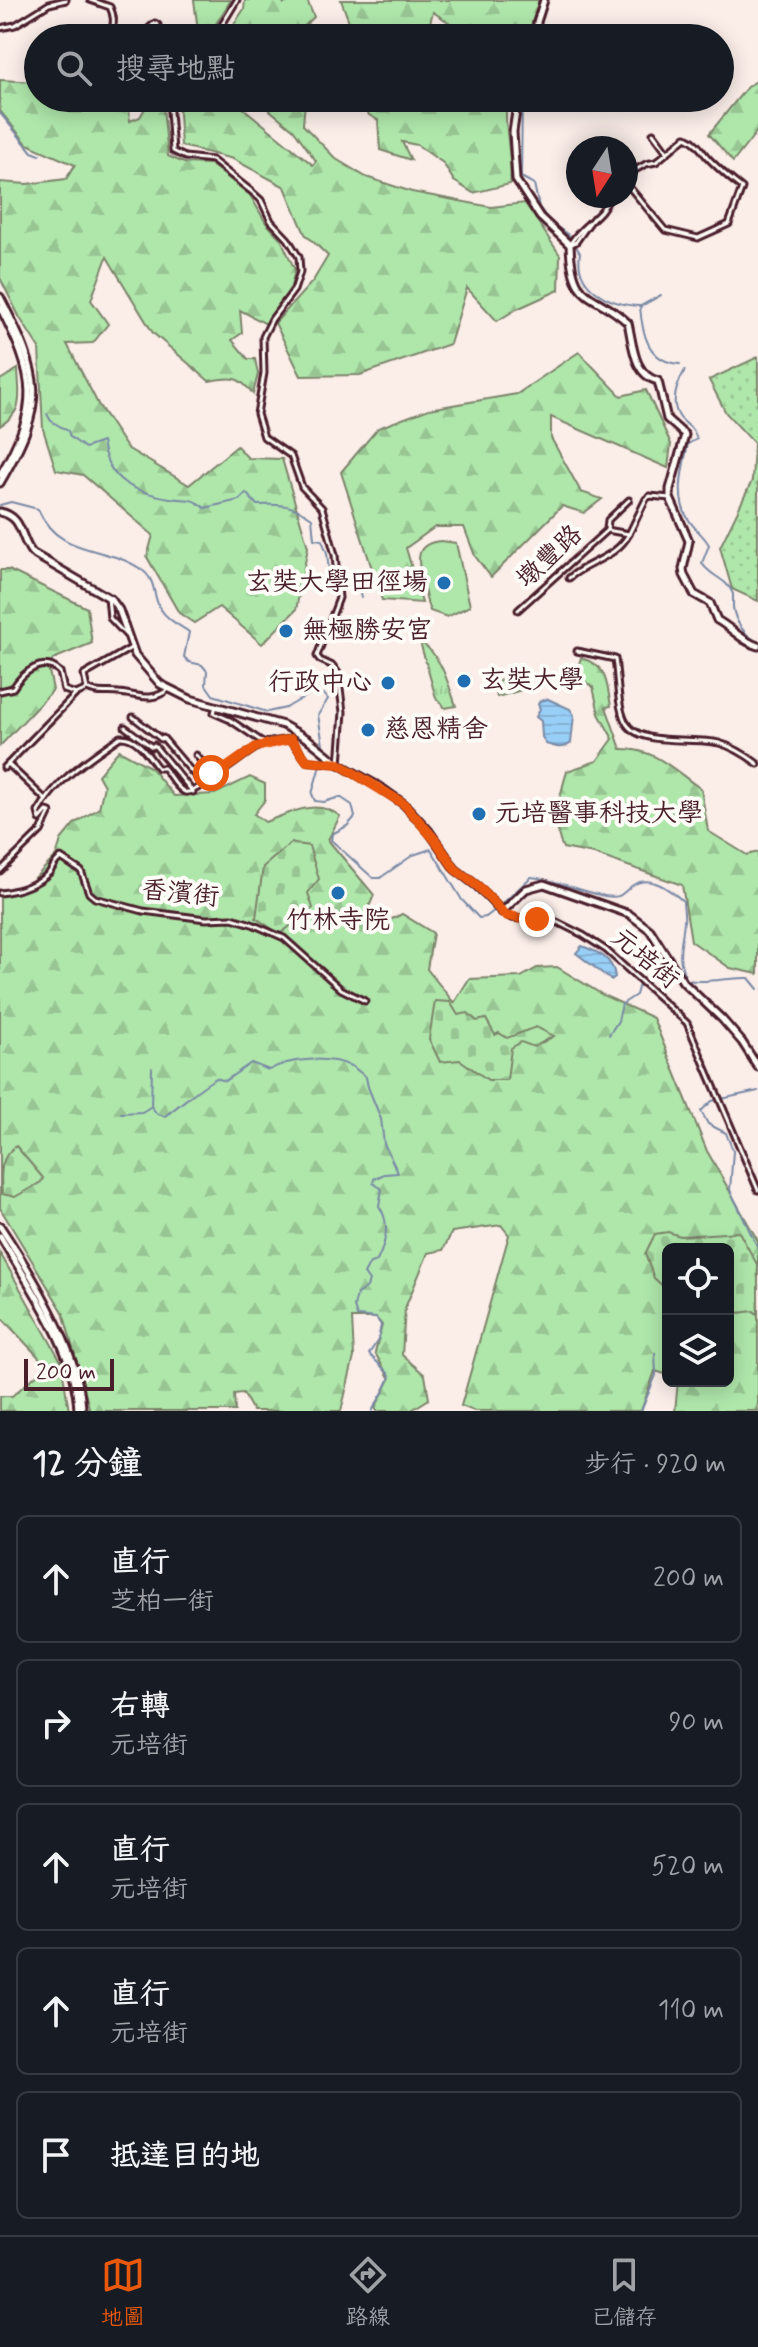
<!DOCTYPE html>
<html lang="zh-TW">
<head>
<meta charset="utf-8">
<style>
	:root { --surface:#171b24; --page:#20242c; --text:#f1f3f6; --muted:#9ea1a6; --line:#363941; --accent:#ea580c }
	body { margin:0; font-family:Mynerve,"LXGW WenKai TC",sans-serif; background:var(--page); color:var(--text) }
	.controls { position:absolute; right:24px; bottom:24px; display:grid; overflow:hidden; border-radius:12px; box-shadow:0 4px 20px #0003 }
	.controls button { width:72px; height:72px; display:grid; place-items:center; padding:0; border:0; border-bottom:2px solid var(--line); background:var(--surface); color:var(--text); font:40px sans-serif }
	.compass { position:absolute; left:566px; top:136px; width:72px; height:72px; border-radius:50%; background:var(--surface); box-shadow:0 4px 20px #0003; rotate:192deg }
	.scale { position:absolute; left:24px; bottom:20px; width:90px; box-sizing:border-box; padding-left:8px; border:4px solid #4a1f2b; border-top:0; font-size:22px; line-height:28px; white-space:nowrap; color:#4a1f2b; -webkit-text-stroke:6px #fdfcf7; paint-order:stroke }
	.stop { position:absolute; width:24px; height:24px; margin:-18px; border:6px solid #ea580c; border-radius:50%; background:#fff }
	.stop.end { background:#ea580c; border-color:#fff; box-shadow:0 2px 8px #0008 }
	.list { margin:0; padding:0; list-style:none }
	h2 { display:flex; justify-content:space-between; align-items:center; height:104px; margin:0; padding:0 32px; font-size:34px }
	h2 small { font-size:26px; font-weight:400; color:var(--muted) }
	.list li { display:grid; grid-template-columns:52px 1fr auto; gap:24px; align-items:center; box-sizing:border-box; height:128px; margin:0 16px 16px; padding:0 16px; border:2px solid var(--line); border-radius:12px }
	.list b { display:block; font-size:30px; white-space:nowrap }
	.list p { margin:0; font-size:26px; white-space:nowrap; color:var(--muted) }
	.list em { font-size:26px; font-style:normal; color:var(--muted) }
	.icon { flex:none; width:44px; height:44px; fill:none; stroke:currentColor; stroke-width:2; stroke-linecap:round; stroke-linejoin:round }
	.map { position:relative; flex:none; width:758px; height:1411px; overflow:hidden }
	.search { position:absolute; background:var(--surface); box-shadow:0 4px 20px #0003; left:24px; right:24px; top:24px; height:88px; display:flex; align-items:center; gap:20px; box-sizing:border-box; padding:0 28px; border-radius:44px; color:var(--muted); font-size:30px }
	.sheet { height:824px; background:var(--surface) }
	nav { display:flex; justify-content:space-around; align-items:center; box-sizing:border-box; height:112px; border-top:2px solid var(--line); background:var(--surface); font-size:22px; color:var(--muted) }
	nav a { display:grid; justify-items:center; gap:4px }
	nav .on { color:var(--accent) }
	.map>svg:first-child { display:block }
	.grass { fill:url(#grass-tufts); stroke:#7c836b; stroke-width:2 }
	.forest { fill:url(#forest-firs); stroke:#7c836b; stroke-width:2 }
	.cemetery { fill:url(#cemetery-stones); stroke:#7c836b; stroke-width:2 }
	.park { fill:url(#park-dots); stroke:#7c836b; stroke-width:2 }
	.pitch { fill:#afe7ab; stroke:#7c836b; stroke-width:2 }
	.water { fill:url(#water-rules); stroke:#7989a5; stroke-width:2 }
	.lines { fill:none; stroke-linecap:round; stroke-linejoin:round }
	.stream { stroke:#7989a5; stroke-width:2 }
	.minor-casing { stroke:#4a1f2b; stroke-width:9 }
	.tertiary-casing { stroke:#4a1f2b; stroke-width:11 }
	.minor { stroke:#fdfcf7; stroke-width:3 }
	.tertiary { stroke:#fdfcf7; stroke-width:5 }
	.route { stroke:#ea580c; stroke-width:10 }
	.poi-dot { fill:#1f6fb2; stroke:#fdfcf7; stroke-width:3 }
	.labels { text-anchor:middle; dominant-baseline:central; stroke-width:8; stroke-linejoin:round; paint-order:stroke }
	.street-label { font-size:26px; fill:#4a1f2b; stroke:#fdfcf7 }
	.poi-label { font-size:26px; fill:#4a1f2b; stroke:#fdfcf7; text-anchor:start }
</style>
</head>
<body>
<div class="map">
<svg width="758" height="1411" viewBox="0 0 758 1411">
	<defs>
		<pattern id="grass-tufts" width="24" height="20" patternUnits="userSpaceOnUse" patternTransform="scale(2)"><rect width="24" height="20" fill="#afe7ab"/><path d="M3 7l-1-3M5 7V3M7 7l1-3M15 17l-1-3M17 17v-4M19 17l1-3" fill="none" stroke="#98c693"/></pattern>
		<pattern id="forest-firs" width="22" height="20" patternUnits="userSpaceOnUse" patternTransform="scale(2)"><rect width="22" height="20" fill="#afe7ab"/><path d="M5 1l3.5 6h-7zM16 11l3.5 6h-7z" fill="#98c693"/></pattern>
		<pattern id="cemetery-stones" width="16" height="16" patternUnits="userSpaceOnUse" patternTransform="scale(2)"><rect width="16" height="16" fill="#afe7ab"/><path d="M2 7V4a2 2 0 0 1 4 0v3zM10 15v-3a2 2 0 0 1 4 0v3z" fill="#98c693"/></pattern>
		<pattern id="park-dots" width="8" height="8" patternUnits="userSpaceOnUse" patternTransform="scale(2)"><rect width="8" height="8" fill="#afe7ab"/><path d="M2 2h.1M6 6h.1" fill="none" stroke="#98c693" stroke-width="1.8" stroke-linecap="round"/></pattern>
		<pattern id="water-rules" width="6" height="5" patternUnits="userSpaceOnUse" patternTransform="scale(2)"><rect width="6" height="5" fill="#98cff7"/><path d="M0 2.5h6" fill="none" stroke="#84b1d4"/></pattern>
	</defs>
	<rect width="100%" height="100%" fill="#fbeee9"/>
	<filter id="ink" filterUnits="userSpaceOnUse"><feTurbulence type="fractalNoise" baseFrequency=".0125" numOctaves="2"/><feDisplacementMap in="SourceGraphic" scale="16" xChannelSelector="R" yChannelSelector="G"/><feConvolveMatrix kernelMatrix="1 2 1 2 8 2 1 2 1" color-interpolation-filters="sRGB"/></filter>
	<g filter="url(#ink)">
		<path class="grass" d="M420 642C441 654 448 683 456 706L445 708 436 698Z"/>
		<g class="forest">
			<polygon points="194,0 231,0 207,38 199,38"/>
			<polygon points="245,0 282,0 284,4 292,0 307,0 314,17 292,38 225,38 244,9"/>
			<polygon points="341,0 538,0 537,11 526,38 473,38 433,12 427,33 431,38 355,38"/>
			<path d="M0 80 38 82V98H127L130 121 140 117 151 98H162L168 156 184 163 210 164 250 195 266 223 281 239 295 270 291 287 266 324 240 310 242 333 232 340 248 359H255L258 374 253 394C238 375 232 377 209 381L153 333 107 257 91 300 108 324 93 343 67 344 98 404 127 448 189 485 237 446 248 458 282 459 308 547 296 610 262 644 219 607 194 623 179 613 147 557 153 535 83 475 56 470 43 429 39 348 20 318 0 278V182L27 184 66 179 75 165 27 144 0 111Z"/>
			<polygon points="758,80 758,130 733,162 709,134 747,87"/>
			<polygon points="178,98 231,98 313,165 316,161 294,130 255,98 308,98 305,102 303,125 336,159 366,177 412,192 491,207 525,203 560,255 559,290 517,309 497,321 467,288 450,344 360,375 301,376 275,323 313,281 328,256 305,234 285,187 233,159 181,146"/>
			<path d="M359 98H462L464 106 497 98 506 110C505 136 513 160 510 184L473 193 454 181 443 163 417 145 402 142 411 160 380 150 378 120 369 115Z"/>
			<polygon points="579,352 621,396 646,390 671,444 668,468 551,417 551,438 581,492 602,499 584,513 562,506 491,577 475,556 464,527 435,527 406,548 422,603 382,600 341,472 378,428 429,409 517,394"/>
			<path d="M18 369C19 397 25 410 0 426V380Z"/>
			<polygon points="0,570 9,570 87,608 92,643 53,659 49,671 53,690 0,746"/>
			<path d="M581 658C608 666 606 681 611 706L606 707 621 749C655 748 675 771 701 789L708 831 747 855 758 852V974L730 968 691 941 682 885 594 854 563 848C551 825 560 795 567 771L597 761 613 739 599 714 593 687 575 675Z"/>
			<path d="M119 750 150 767 174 796 215 794 250 777 265 784V800L254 814 265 822C290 813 316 798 340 816L328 840 374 895 369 907 386 922 402 914 433 933 427 969 454 1003 469 979 521 977 537 968 557 967 603 995 653 1018 707 1151 758 1241V1411H675L678 1381H728V1249H668V1375L655 1371 641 1411H474L461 1406 509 1235 501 1225 452 1232 443 1250 428 1253 405 1308 402 1355 425 1375 429 1399 410 1411H377L375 1408 390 1379 375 1353 382 1325 376 1318H352L354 1357 341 1411H253L243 1393 234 1394 235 1411H90L63 1312 0 1208V891L18 893 24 889 56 856 61 840 74 824 99 808 104 786 98 775Z"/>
			<polygon points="0,1253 61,1361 69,1411 0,1411 0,1396 12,1396 47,1366 0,1316"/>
		</g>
		<g class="cemetery">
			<polygon points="291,843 309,846 319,879 308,893 313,908 280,934 256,918 263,867"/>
			<polygon points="435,1001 450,1002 458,1015 468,1013 477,1021 486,1019 495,1035 499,1033 507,1038 536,1027 554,1036 534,1047 521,1042 511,1048 507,1080 488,1080 460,1060 440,1062 429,1039"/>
			<path d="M16 1146 43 1178 41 1182 15 1197 2 1194C0 1173 0 1156 16 1146Z"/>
			<polygon points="668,1232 680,1236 739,1232 758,1266 758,1315 754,1311 728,1314 728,1249 668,1249 668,1291 654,1278 645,1254 655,1234"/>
		</g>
		<polygon class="park" points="758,357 758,601 732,589 720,547 752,481 754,443 726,413 709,380"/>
		<g class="pitch">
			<path d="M441 541 456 543 470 606 447 617 430 611C426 601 424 590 422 579 417 559 415 543 441 541Z"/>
			<polygon points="521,675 525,689 497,697 493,682"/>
		</g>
		<g class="water">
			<path d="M548 699 570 709 574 715 571 743C563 750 556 747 546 744L542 737 541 721 536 717 540 709 538 704 540 701Z"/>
			<path d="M582 946C598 952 613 958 615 977L611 980 576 953Z"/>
		</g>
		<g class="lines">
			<g class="stream">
				<polyline points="97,0 99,1"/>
				<polyline points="0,26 15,22 48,1 55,0"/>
				<path d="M522 98 521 177 534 184 539 207 550 222 570 236 580 253C574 288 610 305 640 306 642 334 648 362 680 364"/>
				<polyline points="0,113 32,152 40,155"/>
				<polyline points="641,306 661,295"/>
				<path d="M685 370C677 384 669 405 681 419 689 427 693 428 697 439L688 444C683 467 674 499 689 520 695 530 704 535 709 545L702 563C710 577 727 578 733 594 733 596 733 606 733 607 735 622 745 636 758 642"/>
				<path d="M47 414 51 421 68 431 70 437 85 448 102 442C108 482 134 492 170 498 187 501 190 496 205 508L239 500 246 493 257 505C279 504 293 504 312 518L314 539 322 540 327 553 330 581 352 580 358 583 361 598"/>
				<path d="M0 505 11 502 38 509C59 558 106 544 142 570 157 581 152 595 160 608 166 619 179 625 189 632L184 657 189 662 202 665 207 671 206 685 213 695 267 712 286 708 313 692 324 694 328 699 318 715 324 751 312 794 315 801 324 802 340 797 352 805 355 817 347 826 332 834 331 840 373 878H380L413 855 431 849 462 900 479 918 486 917 495 910"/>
				<path d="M500 906 531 877C557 880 580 891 605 896 623 899 621 893 633 885 651 874 670 890 683 901 683 907 685 915 684 921 682 946 675 955 687 980 708 984 728 977 749 978L758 989"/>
				<polyline points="609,1035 618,1021 622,1004 636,995 639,984"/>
				<path d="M152 1068 151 1106 157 1114 165 1116C183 1103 197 1089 216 1078L225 1081 251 1063 269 1070C290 1058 327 1056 351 1066 356 1068 361 1074 366 1077L368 1087 381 1119 384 1144 398 1173 384 1174 374 1179 373 1183 382 1189 379 1206C391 1223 386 1243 377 1261L370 1263 364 1274 369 1281 367 1287 357 1294 354 1307 357 1316 376 1318 381 1325 378 1340 369 1354 390 1375C388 1387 378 1400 372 1411"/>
				<polyline points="758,1091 712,1101 701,1111 708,1124 726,1133 733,1151 730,1190 758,1248"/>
				<polyline points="121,1113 142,1112 150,1107"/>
				<polyline points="641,1411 656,1375 655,1353"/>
			</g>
			<g class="minor-casing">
				<g id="minor">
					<path d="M90 0 110 7C118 25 109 27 113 38"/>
					<polyline points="0,28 15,25 49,4 66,0"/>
					<polyline points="124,38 147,30 155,23 158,25 156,34 159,38"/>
					<polyline points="214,38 237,0"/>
					<polyline points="169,98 173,151 185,157 212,160 251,191 261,200 271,221 288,239 299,257 300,272 294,290 272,319 263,337 264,373 257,414 264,437 291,456 302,487 322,508 335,555 339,598 317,656 320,660 333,666 338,673 343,712 339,764 307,761 291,739 264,743 230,720 214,713 216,706"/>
					<polyline points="653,133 667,152"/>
					<path d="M626 175 646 164 656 162 686 137C698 142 701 151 710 160 720 170 730 179 742 188L729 224 698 238 665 230 626 183"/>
					<path d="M570 244C583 222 601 219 610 196"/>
					<polyline points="570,245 576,242 593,218"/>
					<polyline points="607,530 608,520 629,500"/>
					<path d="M569 578C589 561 616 558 629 534"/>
					<polyline points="108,597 110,618 126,635"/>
					<polyline points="518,610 607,530 629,534 646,499 650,496 670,498"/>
					<path d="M131 648 84 675 87 689C98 695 107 691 119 693 139 695 151 703 169 689"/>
					<path d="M577 651 615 659C618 678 617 704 625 721 638 748 693 736 719 743 734 747 746 755 758 764"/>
					<path d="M0 691 13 688C23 672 43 656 60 672L64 690 76 694"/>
					<polyline points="133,717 161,739 163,738 203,785"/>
					<polyline points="125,727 152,747 154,745 193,792"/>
					<polyline points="196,755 211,773 216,775"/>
					<polyline points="8,764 46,800"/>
					<polyline points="4,768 76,694 87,689"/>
					<path d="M0 871 41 831 50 812 47 811 40 819 38 812C57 779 90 758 120 737 138 736 148 756 158 768H164C169 775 177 789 185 792 195 796 249 750 264 743"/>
					<path d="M0 893C17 891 36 885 49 873 54 867 54 862 61 858L81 871 89 893 95 898 143 911 206 919 232 918 252 924 284 938 341 989 365 1001"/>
					<polyline points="503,912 511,918 557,922 583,935 606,950 687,1023 758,1190"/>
				</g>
			</g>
			<g class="tertiary-casing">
				<g id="tertiary">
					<polyline points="537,38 537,22 544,0"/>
					<path d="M518 98 513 132 516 180 540 217 570 245C572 306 593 290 628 323 633 343 633 375 658 381L667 419 685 435 670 489V498L689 541 683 569 684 575 694 594 710 603 717 620C732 628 741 641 758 646"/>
					<path d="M0 297C42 379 48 401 0 483"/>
					<path d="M0 307C36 378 41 405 0 475"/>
					<path d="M0 512C24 517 19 537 32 553L111 599 119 610 135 655 160 684 190 699 283 725 308 739 339 764 380 787 404 804 429 831 455 869 477 886 502 912 526 889 544 884 629 914 650 930 683 982 722 1019 742 1042 758 1067"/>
					<path d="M0 1226C32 1274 81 1354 82 1411"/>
					<path d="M0 1236C30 1287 76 1350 78 1411"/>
				</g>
			</g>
			<use href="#minor" class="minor"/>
			<use href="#tertiary" class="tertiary"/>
		</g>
	</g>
	<g class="lines" filter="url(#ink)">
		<polyline class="route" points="211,773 216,775 256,747 291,739 307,761 339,764 404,804 436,841 455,869 479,887 505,915 528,920 537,919"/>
	</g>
	<g class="poi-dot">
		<circle cx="444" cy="583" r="8"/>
		<circle cx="286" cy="631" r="8"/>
		<circle cx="464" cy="681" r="8"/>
		<circle cx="388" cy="683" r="8"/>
		<circle cx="368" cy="730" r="8"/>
		<circle cx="479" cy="814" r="8"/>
		<circle cx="338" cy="893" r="8"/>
	</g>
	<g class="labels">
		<g class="street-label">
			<text transform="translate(550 557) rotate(-43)">墩豐路</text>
			<text transform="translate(180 894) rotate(6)">香濱街</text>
			<text transform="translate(645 959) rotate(40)">元培街</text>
		</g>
		<g class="poi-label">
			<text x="428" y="583" text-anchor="end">玄奘大學田徑場</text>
			<text x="302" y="631">無極勝安宮</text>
			<text x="480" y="681">玄奘大學</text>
			<text x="372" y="683" text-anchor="end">行政中心</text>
			<text x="384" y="730">慈恩精舍</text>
			<text x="495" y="814">元培醫事科技大學</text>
			<text x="338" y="921" text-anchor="middle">竹林寺院</text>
		</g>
	</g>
</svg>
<div class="controls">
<button><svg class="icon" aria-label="locate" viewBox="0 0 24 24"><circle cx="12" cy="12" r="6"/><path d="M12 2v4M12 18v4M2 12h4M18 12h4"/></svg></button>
<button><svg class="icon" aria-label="layers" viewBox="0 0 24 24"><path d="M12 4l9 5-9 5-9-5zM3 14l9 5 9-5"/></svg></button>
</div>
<svg class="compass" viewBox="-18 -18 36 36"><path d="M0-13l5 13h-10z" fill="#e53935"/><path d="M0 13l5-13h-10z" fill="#9ea1a6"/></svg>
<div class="scale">200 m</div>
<div class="stop" style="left:211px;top:773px"></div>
<div class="stop end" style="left:537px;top:919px"></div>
<div class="search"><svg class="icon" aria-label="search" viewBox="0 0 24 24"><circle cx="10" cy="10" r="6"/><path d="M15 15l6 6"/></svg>搜尋地點</div>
</div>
<section class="sheet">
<h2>12 分鐘<small>步行 · 920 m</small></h2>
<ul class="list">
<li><svg class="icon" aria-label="ahead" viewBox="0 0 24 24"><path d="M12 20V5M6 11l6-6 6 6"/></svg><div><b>直行</b><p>芝柏一街</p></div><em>200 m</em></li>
<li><svg class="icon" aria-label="right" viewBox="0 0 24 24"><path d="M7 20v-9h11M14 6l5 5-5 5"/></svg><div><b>右轉</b><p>元培街</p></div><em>90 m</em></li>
<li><svg class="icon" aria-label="ahead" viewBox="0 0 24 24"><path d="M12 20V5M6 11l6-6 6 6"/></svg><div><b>直行</b><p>元培街</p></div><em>520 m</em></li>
<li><svg class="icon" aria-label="ahead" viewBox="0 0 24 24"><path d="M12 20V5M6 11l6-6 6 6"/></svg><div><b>直行</b><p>元培街</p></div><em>110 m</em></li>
<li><svg class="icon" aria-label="arrive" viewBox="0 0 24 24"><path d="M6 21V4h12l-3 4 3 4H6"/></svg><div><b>抵達目的地</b></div></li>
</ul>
</section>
<nav>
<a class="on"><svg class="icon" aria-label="map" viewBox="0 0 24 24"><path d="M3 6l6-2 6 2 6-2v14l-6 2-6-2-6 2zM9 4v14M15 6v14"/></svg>地圖</a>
<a><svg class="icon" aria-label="directions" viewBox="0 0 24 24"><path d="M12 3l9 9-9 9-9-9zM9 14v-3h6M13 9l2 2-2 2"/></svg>路線</a>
<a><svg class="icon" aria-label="saved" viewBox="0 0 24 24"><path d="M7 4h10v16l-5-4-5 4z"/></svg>已儲存</a>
</nav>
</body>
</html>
